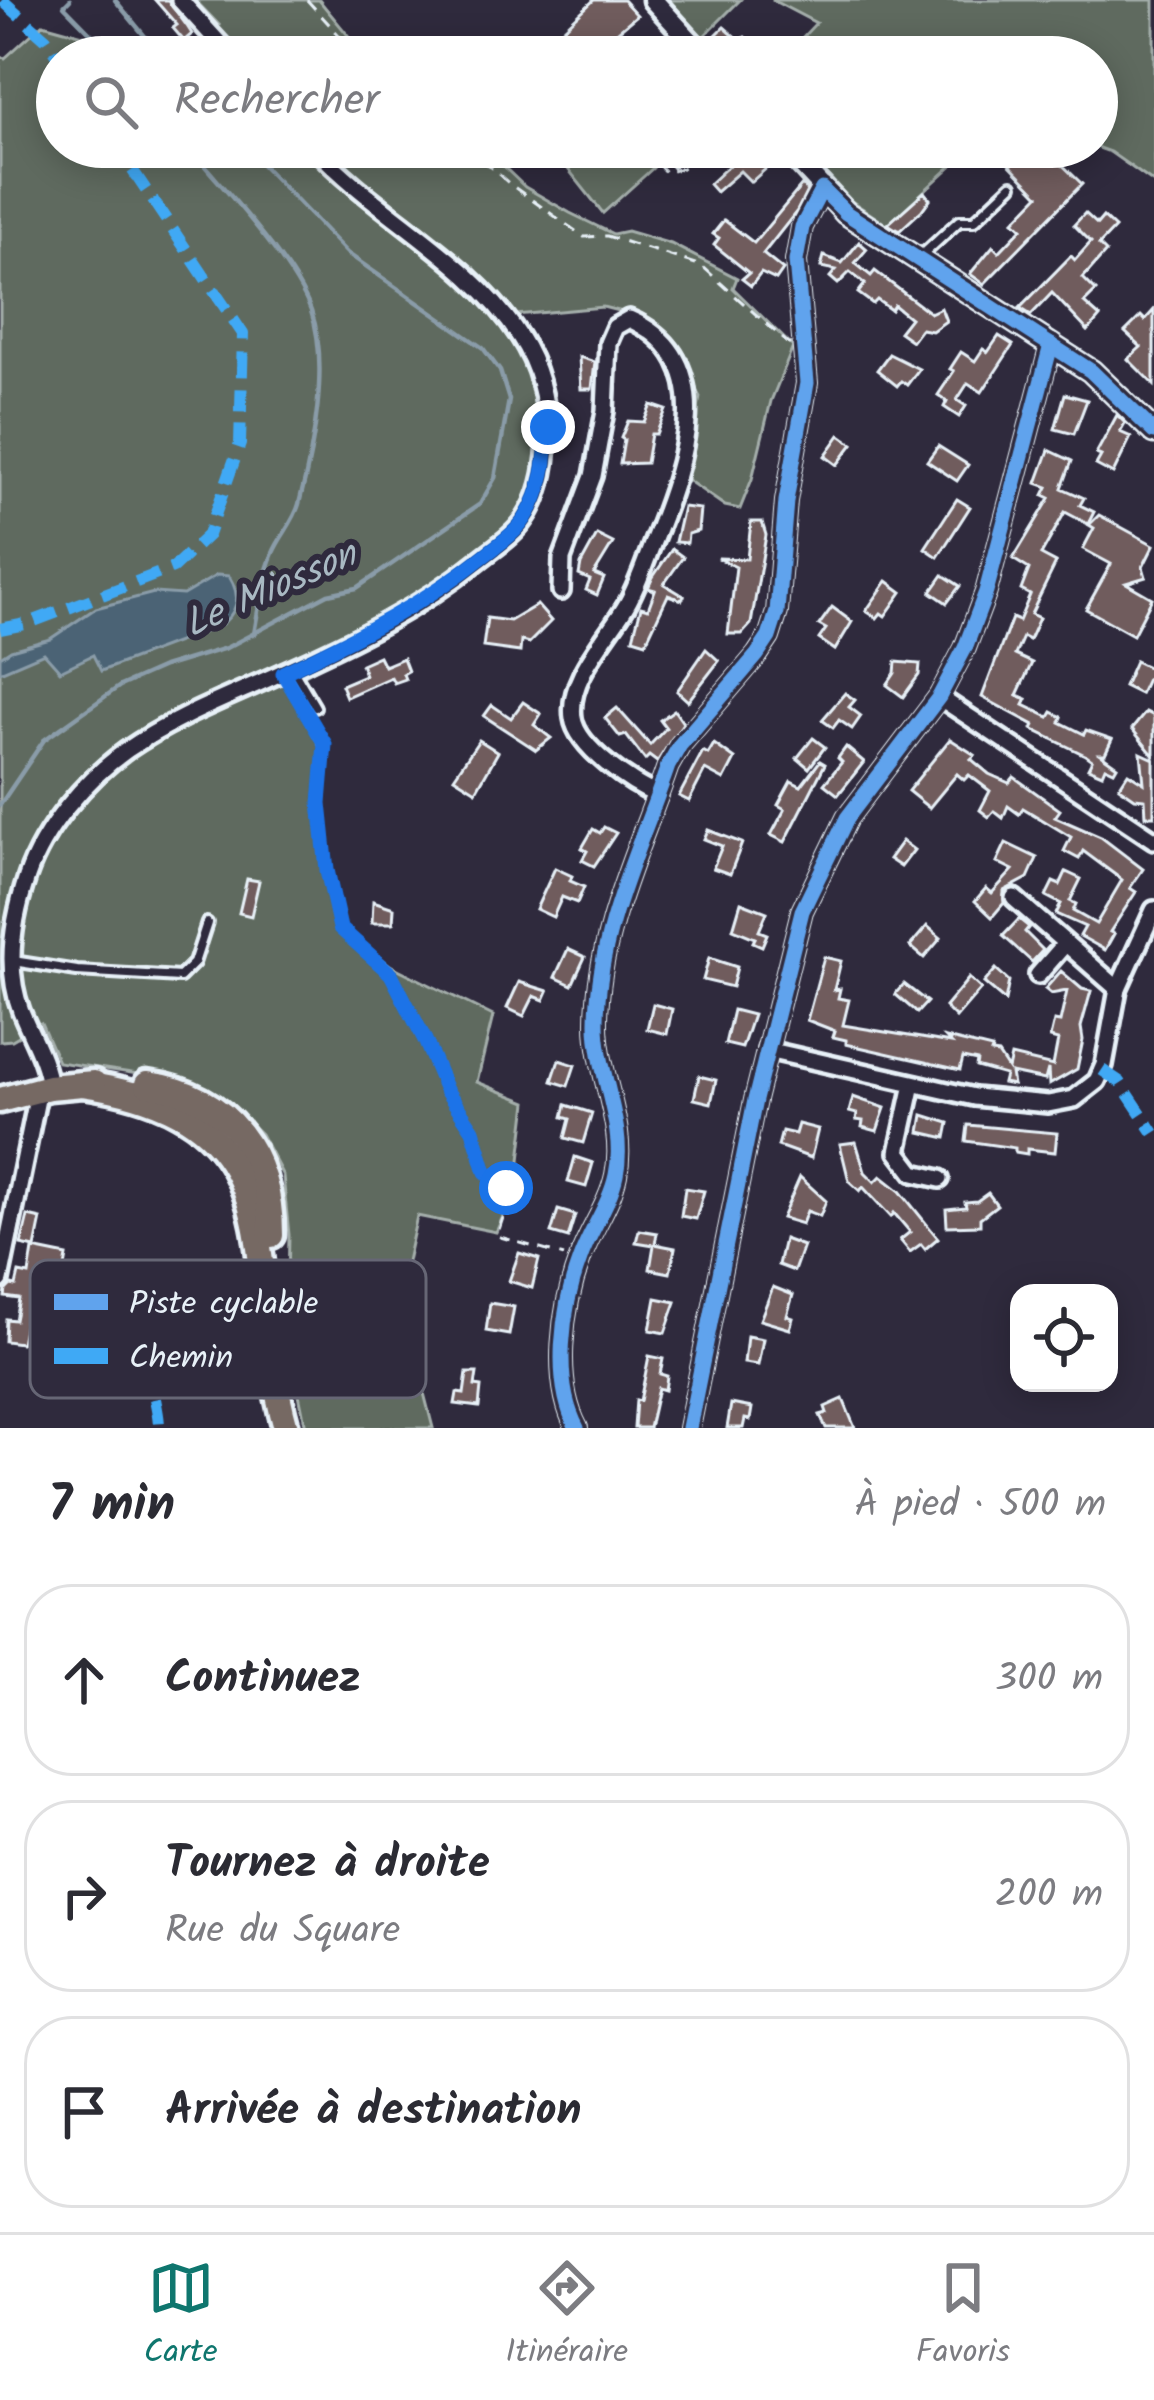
<!DOCTYPE html>
<html lang="fr">
<head>
<meta charset="utf-8">
<style>
	:root { --surface:#fff; --page:#f2f2f3; --text:#2b2b33; --muted:#7c7c81; --line:#e1e1e2; --accent:#0f766e }
	body { margin:0; font-family:Kalam,sans-serif; background:var(--page); color:var(--text) }
	.controls { position:absolute; right:36px; bottom:36px; display:grid; overflow:hidden; border-radius:24px; box-shadow:0 6px 30px #0003 }
	.controls button { width:108px; height:108px; display:grid; place-items:center; padding:0; border:0; border-bottom:3px solid var(--line); background:var(--surface); color:var(--text); font:60px sans-serif }
	.stop { position:absolute; width:36px; height:36px; margin:-27px; border:9px solid #1a73e8; border-radius:50%; background:#fff }
	.stop.end { background:#1a73e8; border-color:#fff; box-shadow:0 3px 12px #0008 }
	.list { margin:0; padding:0; list-style:none }
	h2 { display:flex; justify-content:space-between; align-items:center; height:156px; margin:0; padding:0 48px; font-size:51px }
	h2 small { font-size:39px; font-weight:400; color:var(--muted) }
	.list li { display:grid; grid-template-columns:78px 1fr auto; gap:36px; align-items:center; box-sizing:border-box; height:192px; margin:0 24px 24px; padding:0 24px; border:3px solid var(--line); border-radius:48px }
	.list b { display:block; font-size:45px; white-space:nowrap }
	.list p { margin:0; font-size:39px; white-space:nowrap; color:var(--muted) }
	.list em { font-size:39px; font-style:normal; color:var(--muted) }
	.icon { flex:none; width:66px; height:66px; fill:none; stroke:currentColor; stroke-width:2; stroke-linecap:round; stroke-linejoin:round }
	.map { position:relative; flex:none; width:1154px; height:1428px; overflow:hidden }
	.search { position:absolute; background:var(--surface); box-shadow:0 6px 30px #0003; left:36px; right:36px; top:36px; height:132px; display:flex; align-items:center; gap:30px; box-sizing:border-box; padding:0 42px; border-radius:66px; color:var(--muted); font-size:45px }
	.sheet { height:804px; background:var(--surface) }
	nav { display:flex; justify-content:space-around; align-items:center; box-sizing:border-box; height:168px; border-top:3px solid var(--line); background:var(--surface); font-size:33px; color:var(--muted) }
	nav a { display:grid; justify-items:center; gap:6px }
	nav .on { color:var(--accent) }
	.map>svg:first-child { display:block }
	.green { fill:#5f6a5e; stroke:#a4aeab; stroke-width:3 }
	.water { fill:#4b6474; stroke:#8a9ca9; stroke-width:3 }
	.lines { fill:none; stroke-linecap:round; stroke-linejoin:round }
	.stream { stroke:#8a9ca9; stroke-width:4.5 }
	.building { fill:#705c5d; stroke:#e8f1f8; stroke-width:3 }
	.service-casing { stroke:#e8f1f8; stroke-width:16 }
	.minor-casing { stroke:#e8f1f8; stroke-width:24 }
	.tertiary-casing { stroke:#e8f1f8; stroke-width:27 }
	.primary-casing { stroke:#e8f1f8; stroke-width:33 }
	.path { stroke:#e8f1f8; stroke-width:3; stroke-dasharray:12 9; stroke-linecap:butt }
	.service { stroke:#2f2a3d; stroke-width:8 }
	.minor { stroke:#2f2a3d; stroke-width:15 }
	.tertiary { stroke:#2f2a3d; stroke-width:18 }
	.primary { stroke:#766964; stroke-width:24 }
	.quiet { stroke:#3fa9f5; stroke-width:12; stroke-dasharray:24 12; stroke-linecap:butt }
	.cycleway-casing { stroke:#2f2a3d; stroke-width:22 }
	.cycleway { stroke:#60a3ed; stroke-width:15 }
	.route { stroke:#1a73e8; stroke-width:15 }
	.labels { text-anchor:middle; dominant-baseline:central; stroke-width:12; stroke-linejoin:round; paint-order:stroke }
	.water-label { font-size:39px; font-style:italic; fill:#a9b9c3; stroke:#2f2a3d }
	.key { fill:#2f2a3d; stroke:#666675; stroke-width:3 }
	.key-label { font-size:33px; fill:#e8f1f8 }
</style>
</head>
<body>
<div class="map">
<svg width="1154" height="1428" viewBox="0 0 1154 1428">
	<rect width="100%" height="100%" fill="#2f2a3d"/>
	<filter id="ink" filterUnits="userSpaceOnUse"><feTurbulence type="fractalNoise" baseFrequency=".00833" numOctaves="2"/><feDisplacementMap in="SourceGraphic" scale="24" xChannelSelector="R" yChannelSelector="G"/><feConvolveMatrix kernelMatrix="1 2 1 2 8 2 1 2 1" color-interpolation-filters="sRGB"/></filter>
	<g filter="url(#ink)">
		<g class="green">
			<polygon points="195,0 319,0 366,57 181,57 219,25"/>
			<polygon points="666,0 740,0 701,39"/>
			<polygon points="772,0 1154,0 1154,183 1110,152 1096,147 1097,57 784,57 816,23"/>
			<path d="M43 24 163 57H57V147H483L525 187 570 213 613 234 627 231 671 244 737 278 733 288 793 347 771 401 752 479 740 509 725 506 686 479 700 397 667 337 638 316 603 307 515 315C528 343 543 367 551 398 561 438 556 488 532 522 492 579 352 647 289 684L321 747 318 794 338 930 390 965 493 1016 477 1082 527 1102 517 1185 496 1232 417 1216 404 1275 406 1323 433 1428H306L287 1335 289 1235 283 1176 261 1134 227 1101 185 1081 58 1062 41 1023 12 1040 0 1041V56L5 58Z"/>
			<polygon points="573,147 634,147 653,168 603,213 560,159"/>
			<polygon points="800,147 972,147 887,225 850,200"/>
		</g>
		<path class="water" d="M217 575 229 576C242 597 238 613 218 627L101 671 93 655 60 671 44 653 0 672V657L11 650 50 639 96 608 154 593 183 595Z"/>
		<g class="lines">
			<g class="stream">
				<polyline points="70,0 64,6 114,57"/>
				<polyline points="115,0 162,57"/>
				<path d="M189 147C224 190 292 260 311 311 330 364 313 450 299 504 294 522 280 536 273 553 262 579 259 607 254 634"/>
				<polyline points="0,805 44,740 120,686 163,667 226,648 328,594 357,588 480,504 495,478 509,400 500,371 483,348 347,253 245,147"/>
			</g>
		</g>
		<g class="building">
			<polygon points="155,0 168,0 187,26 192,34 184,41 173,28 177,25"/>
			<polygon points="594,0 623,0 637,15 605,42 619,57 533,57"/>
			<polygon points="724,27 740,41 745,37 765,57 718,57 709,42"/>
			<polygon points="654,147 696,147 673,168"/>
			<polygon points="729,147 749,147 770,165 751,182 740,171 716,192 709,184 738,157"/>
			<polygon points="1025,147 1044,147 1082,184 984,284 970,274 993,246 999,252 1022,228 1014,221 1039,195 1008,163"/>
			<polygon points="802,185 807,191 797,211 763,254 783,270 776,280 761,273 751,286 742,279 749,273 714,245 719,238 713,234 724,220 754,243"/>
			<polygon points="924,192 930,199 922,210 899,231 888,224"/>
			<polygon points="1085,213 1097,224 1103,217 1115,228 1099,245 1106,252 1083,278 1096,291 1084,303 1100,317 1088,331 1052,293 1031,315 1020,308 1071,256 1075,260 1091,242 1074,225"/>
			<polygon points="859,242 867,249 855,263 871,276 875,271 930,313 941,308 946,321 932,331 921,329 912,341 899,332 910,318 894,305 891,310 877,300 873,304 858,293 865,284 850,272 838,284 830,277 836,270 821,267 824,256 842,263"/>
			<polygon points="1154,310 1154,385 1128,359 1141,347 1125,332 1141,316 1145,320"/>
			<polygon points="999,336 1013,345 982,392 968,383 957,400 966,406 959,417 944,407 947,401 938,395 954,371 950,369 961,352 975,361 983,349 988,352"/>
			<polygon points="889,354 919,369 907,385 901,381 897,386 877,370"/>
			<polygon points="579,357 595,362 592,389 581,389"/>
			<polygon points="1065,394 1087,400 1074,434 1055,429"/>
			<polygon points="651,405 666,410 656,434 651,434 646,463 620,464 624,440 621,438 628,421 644,422"/>
			<polygon points="1117,415 1125,423 1120,432 1131,437 1113,474 1096,465 1101,456 1096,454"/>
			<polygon points="840,435 853,444 837,465 825,456"/>
			<polygon points="938,446 968,465 957,481 927,461"/>
			<polygon points="1049,450 1072,461 1062,488 1084,498 1080,505 1094,512 1088,524 1065,512 1041,555 1056,563 1031,614 1039,618 1029,640 1023,637 1015,655 1032,663 1017,695 1027,699 1024,705 1049,717 1052,712 1062,717 1060,722 1084,734 1086,730 1112,739 1105,754 1100,754 1117,766 1114,771 1105,767 1102,774 1088,768 1092,760 1085,755 1032,729 1034,725 982,697 1012,618 1019,621 1030,595 1021,590 1029,569 1013,559 1050,498 1044,495 1048,487 1037,483"/>
			<polygon points="957,499 970,507 938,557 925,548"/>
			<polygon points="683,507 700,509 698,531 688,534 687,543 675,542"/>
			<polygon points="1099,515 1154,545 1143,567 1146,577 1126,583 1152,598 1133,635 1086,609 1111,564 1083,549 1094,528 1089,525"/>
			<polygon points="751,522 762,522 766,535 751,624 742,634 728,634 736,567 718,558 747,559"/>
			<polygon points="597,535 613,543 594,574 604,578 597,595 586,590 590,580 579,575 581,564"/>
			<polygon points="672,549 683,557 664,584 684,596 682,600 668,595 646,642 633,638 641,607 648,609 655,590 648,588 653,577"/>
			<polygon points="943,575 960,586 947,603 931,592"/>
			<polygon points="887,581 902,592 885,616 881,613 877,618 866,611"/>
			<polygon points="537,605 551,621 529,643 521,641 520,652 483,647 487,618 510,621"/>
			<polygon points="832,607 852,622 835,650 819,639 826,629 819,625"/>
			<polygon points="706,649 719,661 688,701 677,691"/>
			<polygon points="379,656 384,666 403,658 408,671 403,674 405,679 394,683 391,677 346,697 341,685 365,675 361,664"/>
			<polygon points="1135,661 1154,670 1154,682 1147,679 1140,694 1124,686"/>
			<polygon points="896,662 920,664 919,675 903,697 887,685 895,673"/>
			<polygon points="845,693 855,700 849,707 861,716 852,729 839,720 833,728 822,720"/>
			<polygon points="523,702 541,714 534,725 551,738 536,750 484,716 492,705 511,718"/>
			<polygon points="617,708 650,745 666,728 660,720 674,710 683,723 657,762 649,756 645,760 626,735 620,737 605,718"/>
			<polygon points="1146,712 1154,716 1154,756 1132,729"/>
			<polygon points="813,738 825,747 809,768 797,758"/>
			<polygon points="950,739 975,755 971,759 989,774 1009,783 1014,777 1060,810 1055,817 1101,837 1143,869 1130,888 1136,892 1110,932 1114,934 1105,950 1080,936 1085,927 1056,914 1061,904 1046,896 1053,882 1060,885 1066,872 1081,879 1070,901 1076,904 1073,911 1096,924 1122,880 1083,851 1079,859 1064,851 1071,837 1023,808 1019,814 1008,806 1003,818 994,811 989,817 980,810 990,791 969,775 964,780 957,774 929,808 908,791"/>
			<polygon points="479,740 498,752 476,791 454,777"/>
			<polygon points="714,744 735,759 724,780 705,770 689,801 679,796 703,751 708,754"/>
			<polygon points="846,747 864,762 838,795 824,784 842,762 838,758"/>
			<polygon points="1141,753 1154,759 1154,816 1146,816 1145,799 1135,798 1119,787 1128,773 1144,783"/>
			<polygon points="820,761 825,764 785,842 771,835 785,809 778,805 791,781 801,786"/>
			<polygon points="604,827 616,833 594,866 582,860 587,851 582,848 593,829 600,833"/>
			<polygon points="708,830 742,843 730,874 713,868 722,846 704,839"/>
			<polygon points="902,841 914,850 901,867 889,859"/>
			<polygon points="1006,843 1037,858 1028,878 1004,891 1004,903 992,917 975,901 986,888 992,893 1013,870 997,862"/>
			<polygon points="555,868 572,876 570,881 584,887 577,903 562,897 553,917 536,909"/>
			<polygon points="247,879 259,881 251,916 239,913"/>
			<polygon points="373,901 394,908 393,923 372,923"/>
			<polygon points="741,902 767,912 759,931 767,934 762,946 753,942 755,938 733,929"/>
			<polygon points="1019,919 1029,927 1025,932 1043,950 1032,962 1003,936"/>
			<polygon points="927,926 941,938 924,958 910,946"/>
			<polygon points="568,949 585,957 572,985 555,977"/>
			<polygon points="824,957 841,961 834,990 840,989 838,998 849,1000 843,1025 951,1043 946,1038 992,1049 991,1053 998,1054 1008,1069 1011,1056 1053,1066 1058,1040 1050,1038 1054,1021 1060,1022 1067,991 1051,994 1045,989 1061,971 1082,989 1091,991 1081,1027 1083,1040 1077,1069 1049,1085 1048,1069 1045,1080 1011,1073 1013,1085 1003,1083 1005,1075 976,1067 977,1061 963,1058 960,1070 846,1044 846,1040 833,1037 835,1031 807,1020"/>
			<polygon points="709,958 737,967 732,987 703,980"/>
			<polygon points="996,969 1009,981 1005,1001 984,983"/>
			<polygon points="969,978 981,989 956,1018 945,1007"/>
			<polygon points="519,982 548,991 544,1000 534,996 524,1016 507,1008"/>
			<polygon points="904,984 927,1002 917,1013 895,994"/>
			<polygon points="653,1004 672,1009 667,1034 647,1029"/>
			<polygon points="733,1010 753,1015 742,1048 725,1044"/>
			<polygon points="559,1060 575,1065 568,1086 552,1081"/>
			<polygon points="699,1076 716,1080 711,1103 694,1099"/>
			<polygon points="853,1097 885,1108 877,1131 862,1127 863,1121 856,1120 857,1114 849,1112"/>
			<polygon points="566,1105 592,1113 583,1143 565,1138 570,1119 563,1117"/>
			<polygon points="923,1115 949,1123 946,1138 920,1132"/>
			<polygon points="798,1124 818,1129 811,1158 778,1146 782,1131 795,1134"/>
			<polygon points="968,1125 1057,1133 1055,1152 1027,1149 1027,1154 1015,1152 1015,1148 966,1141"/>
			<polygon points="856,1142 865,1172 875,1182 881,1176 900,1191 938,1238 925,1249 921,1244 910,1252 900,1240 910,1232 894,1213 891,1217 863,1187 860,1191 849,1181 840,1144"/>
			<polygon points="575,1157 593,1163 586,1187 568,1182"/>
			<polygon points="800,1177 826,1201 820,1216 807,1211 802,1224 782,1218"/>
			<polygon points="685,1188 704,1191 696,1219 681,1216"/>
			<polygon points="988,1193 997,1205 980,1218 980,1225 947,1226 946,1209 966,1207 965,1202 977,1201"/>
			<polygon points="558,1210 575,1215 568,1238 551,1233"/>
			<polygon points="28,1216 41,1219 35,1248 21,1245"/>
			<polygon points="639,1230 657,1233 655,1244 675,1248 670,1273 650,1269 654,1245 636,1242"/>
			<polygon points="784,1239 803,1246 794,1271 778,1265"/>
			<polygon points="33,1249 67,1256 63,1279 57,1278 55,1289 48,1288 44,1306 29,1303 21,1343 5,1341 6,1319 15,1320 19,1299 5,1297 6,1290 11,1285 16,1286 19,1273 29,1275"/>
			<polygon points="519,1253 539,1259 532,1288 509,1281"/>
			<polygon points="773,1287 793,1295 787,1316 793,1318 790,1329 760,1320"/>
			<polygon points="656,1298 676,1302 665,1333 650,1330"/>
			<polygon points="490,1303 514,1307 509,1335 486,1331"/>
			<polygon points="747,1336 763,1339 758,1365 744,1363"/>
			<polygon points="34,1356 47,1358 42,1384 29,1381"/>
			<polygon points="649,1356 663,1359 660,1374 667,1376 665,1390 658,1388 649,1428 634,1428 636,1400 640,1401"/>
			<polygon points="467,1373 477,1373 475,1386 481,1387 479,1407 455,1404 457,1393 464,1394"/>
			<polygon points="843,1399 855,1428 826,1428 820,1415 827,1413 825,1407"/>
			<polygon points="731,1404 752,1408 750,1420 745,1419 743,1428 727,1428"/>
		</g>
		<g class="lines">
			<g class="service-casing">
				<g id="service">
					<polyline points="918,259 959,221 974,221 1012,185"/>
					<polyline points="293,670 315,707"/>
					<polyline points="13,961 77,971 180,977 194,963 207,923"/>
				</g>
			</g>
			<g class="minor-casing">
				<g id="minor">
					<polyline points="180,0 232,57"/>
					<path d="M561 591 562 559 593 476 605 411 608 343 615 327 629 319C722 359 683 467 655 537 646 559 639 583 627 604 609 636 567 678 573 718 577 747 632 785 658 795"/>
					<polyline points="939,697 1154,840"/>
					<polyline points="1014,898 1118,989"/>
					<polyline points="1038,975 1065,944"/>
					<polyline points="767,1050 974,1097 1048,1104 1074,1099 1097,1081 1104,1065 1118,989 1154,910"/>
					<polyline points="913,1084 898,1152 914,1173 940,1179"/>
					<path d="M49 1087C46 1060 31 1036 21 1011 5 969 13 919 27 877 43 829 86 779 127 750 175 717 229 697 281 673 351 642 419 609 478 561 494 548 514 536 525 519 541 496 546 468 547 441 548 404 540 368 520 337 471 260 377 215 314 147"/>
					<polyline points="0,1280 39,1089"/>
					<path d="M577 1428C552 1382 562 1307 580 1259 590 1230 610 1204 616 1175 627 1125 596 1072 597 1021 598 930 639 851 668 766L680 745 757 655 769 637 777 612 786 501 807 383 796 261 802 227 822 189"/>
					<polyline points="689,1428 755,1100 802,911 847,818 939,697 965,648 986,592 1051,345"/>
				</g>
			</g>
			<g class="tertiary-casing">
				<g id="tertiary">
					<polyline points="653,0 705,57"/>
					<polyline points="785,147 846,213 1091,371 1154,432"/>
				</g>
			</g>
			<g class="primary-casing">
				<g id="primary">
					<path d="M83 1084C306 1116 240 1266 286 1428"/>
					<path d="M147 1084C230 1095 271 1155 271 1235"/>
					<polyline points="0,1100 49,1087 94,1083"/>
				</g>
			</g>
			<g class="path">
				<polyline points="307,0 359,57"/>
				<polyline points="467,147 511,185 584,237 607,236 702,266 790,345"/>
				<polyline points="642,147 666,173 685,167"/>
				<polyline points="308,715 325,744 320,803 327,870 340,929 391,974 425,1040 446,1090 473,1130 486,1172 506,1188 510,1196 497,1236 564,1256"/>
			</g>
			<use href="#service" class="service"/>
			<use href="#minor" class="minor"/>
			<use href="#tertiary" class="tertiary"/>
			<use href="#primary" class="primary"/>
			<g class="quiet">
				<polyline points="2,0 46,39 58,57"/>
				<polyline points="0,629 26,624 173,568 208,535 240,444 243,334 117,147"/>
				<polyline points="1102,1070 1120,1082 1154,1133"/>
				<path d="M152 1363C149 1387 159 1405 159 1428"/>
			</g>
			<g class="cycleway-casing">
				<g id="cycleway">
					<path d="M577 1428C552 1382 562 1307 580 1259 590 1230 610 1204 616 1175 627 1125 596 1072 597 1021 598 930 639 851 668 766L680 745 757 655 769 637 777 612 786 501 807 383 796 261 802 227 822 189 846 213 1091 371 1154 432"/>
					<polyline points="689,1428 755,1100 802,911 847,818 939,697 965,648 986,592 1051,345"/>
				</g>
			</g>
			<use href="#cycleway" class="cycleway"/>
		</g>
	</g>
	<g class="lines" filter="url(#ink)">
		<path class="route" d="M506 1188 486 1172 473 1130 446 1090 425 1040 391 974 340 928 327 870 320 803 325 744 283 673C354 638 423 605 485 555 499 544 517 532 526 517 544 489 546 459 548 427"/>
	</g>
	<g class="labels">
		<g class="water-label">
			<text transform="translate(271 591) rotate(-24)">Le Miosson</text>
		</g>
	</g>
	<rect x="30" y="1260" width="396" height="138" rx="18" class="key"/>
	<rect x="54" y="1294" width="54" height="16" fill="#60a3ed"/>
	<rect x="54" y="1348" width="54" height="16" fill="#3fa9f5"/>
	<g class="key-label">
		<text x="129" y="1314">Piste cyclable</text>
		<text x="129" y="1368">Chemin</text>
	</g>
</svg>
<div class="controls">
<button><svg class="icon" aria-label="locate" viewBox="0 0 24 24"><circle cx="12" cy="12" r="6"/><path d="M12 2v4M12 18v4M2 12h4M18 12h4"/></svg></button>
</div>
<div class="stop" style="left:506px;top:1188px"></div>
<div class="stop end" style="left:548px;top:427px"></div>
<div class="search"><svg class="icon" aria-label="search" viewBox="0 0 24 24"><circle cx="10" cy="10" r="6"/><path d="M15 15l6 6"/></svg>Rechercher</div>
</div>
<section class="sheet">
<h2>7 min<small>À pied · 500 m</small></h2>
<ul class="list">
<li><svg class="icon" aria-label="ahead" viewBox="0 0 24 24"><path d="M12 20V5M6 11l6-6 6 6"/></svg><div><b>Continuez</b></div><em>300 m</em></li>
<li><svg class="icon" aria-label="right" viewBox="0 0 24 24"><path d="M7 20v-9h11M14 6l5 5-5 5"/></svg><div><b>Tournez à droite</b><p>Rue du Square</p></div><em>200 m</em></li>
<li><svg class="icon" aria-label="arrive" viewBox="0 0 24 24"><path d="M6 21V4h12l-3 4 3 4H6"/></svg><div><b>Arrivée à destination</b></div></li>
</ul>
</section>
<nav>
<a class="on"><svg class="icon" aria-label="map" viewBox="0 0 24 24"><path d="M3 6l6-2 6 2 6-2v14l-6 2-6-2-6 2zM9 4v14M15 6v14"/></svg>Carte</a>
<a><svg class="icon" aria-label="directions" viewBox="0 0 24 24"><path d="M12 3l9 9-9 9-9-9zM9 14v-3h6M13 9l2 2-2 2"/></svg>Itinéraire</a>
<a><svg class="icon" aria-label="saved" viewBox="0 0 24 24"><path d="M7 4h10v16l-5-4-5 4z"/></svg>Favoris</a>
</nav>
</body>
</html>
